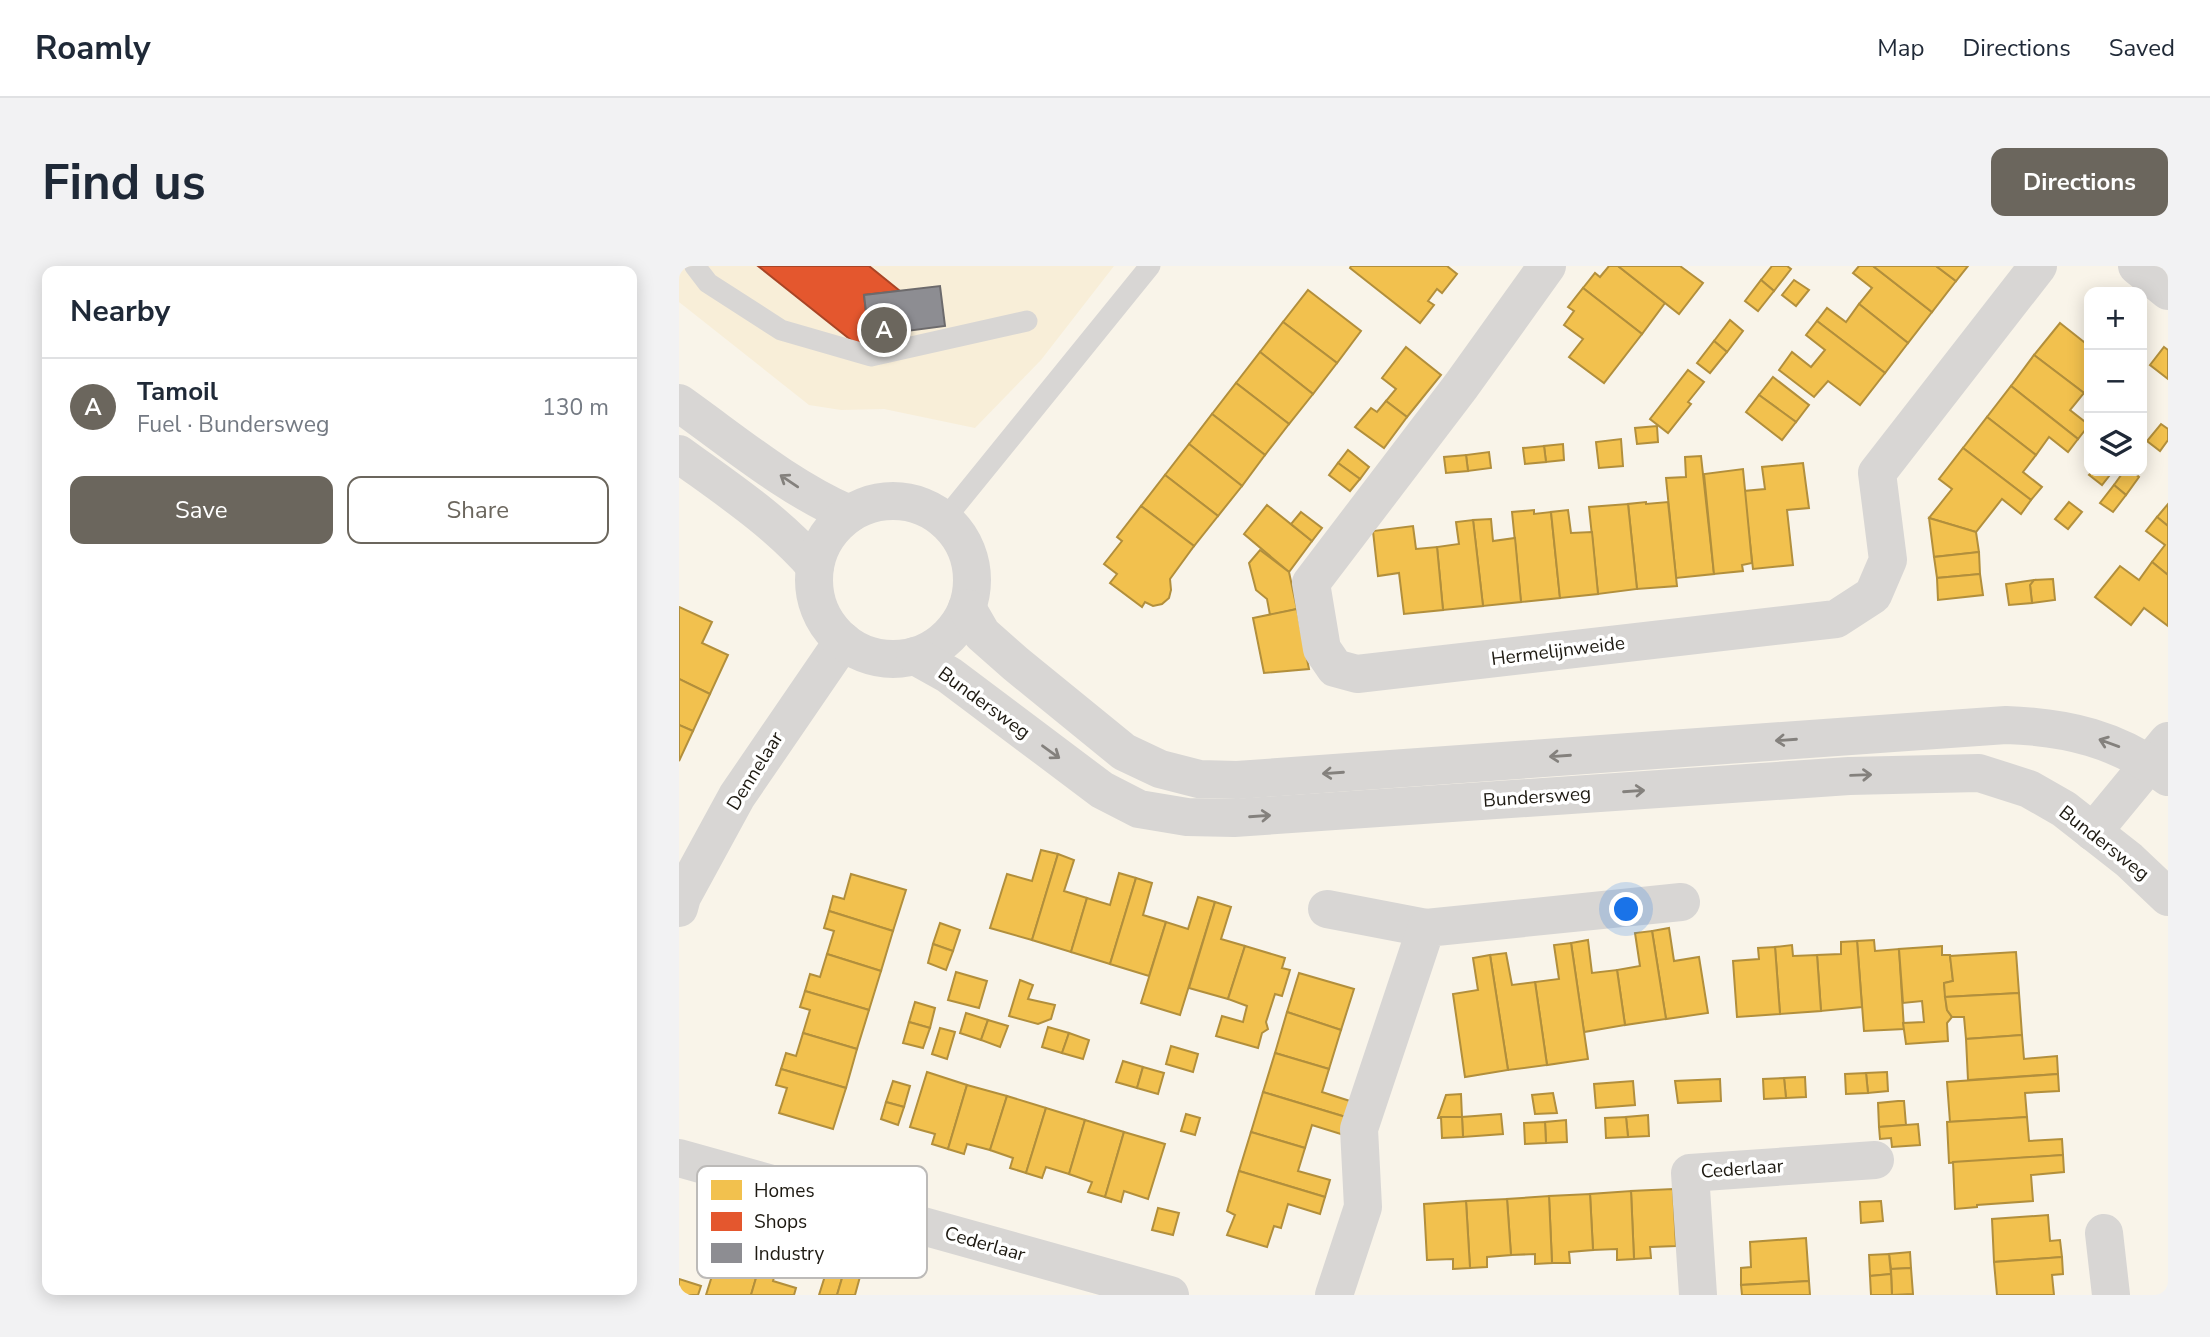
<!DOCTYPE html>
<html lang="en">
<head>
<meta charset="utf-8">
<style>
	:root { --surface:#fff; --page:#f2f2f3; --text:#1f2937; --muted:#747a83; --line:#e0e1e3; --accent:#6b665d }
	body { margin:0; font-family:"Nunito Sans",sans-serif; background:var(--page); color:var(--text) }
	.controls { position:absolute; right:21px; top:21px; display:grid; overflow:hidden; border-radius:14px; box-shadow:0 4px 18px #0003 }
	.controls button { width:63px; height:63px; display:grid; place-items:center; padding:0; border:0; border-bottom:2px solid var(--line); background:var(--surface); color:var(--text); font:35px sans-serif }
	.you { position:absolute; left:948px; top:644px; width:24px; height:24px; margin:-18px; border:5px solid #fff; border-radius:50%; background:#1a73e8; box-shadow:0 0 0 10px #1a73e833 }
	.badge { display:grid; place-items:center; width:46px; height:46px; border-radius:50%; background:var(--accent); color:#fff; font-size:23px; font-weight:700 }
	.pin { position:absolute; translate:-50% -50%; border:4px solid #fff; box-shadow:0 2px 7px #0006 }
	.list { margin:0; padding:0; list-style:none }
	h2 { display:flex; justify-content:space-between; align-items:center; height:91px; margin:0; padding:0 28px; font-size:30px }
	h2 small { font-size:23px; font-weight:400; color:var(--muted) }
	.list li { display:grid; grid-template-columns:46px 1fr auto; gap:21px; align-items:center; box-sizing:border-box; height:98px; padding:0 28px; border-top:2px solid var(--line) }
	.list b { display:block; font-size:26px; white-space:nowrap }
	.list p { margin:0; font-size:23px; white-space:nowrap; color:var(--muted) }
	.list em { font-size:23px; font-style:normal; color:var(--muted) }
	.actions { display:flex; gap:14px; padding:21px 28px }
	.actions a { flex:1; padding:16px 0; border:2px solid var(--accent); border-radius:14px; text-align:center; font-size:24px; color:var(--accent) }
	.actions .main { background:var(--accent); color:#fff }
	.icon { flex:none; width:38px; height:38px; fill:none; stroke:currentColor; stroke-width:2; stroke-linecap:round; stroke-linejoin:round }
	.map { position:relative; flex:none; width:1489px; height:1029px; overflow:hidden; border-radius:14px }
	header { display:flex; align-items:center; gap:42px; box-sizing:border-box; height:98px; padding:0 35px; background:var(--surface); border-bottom:2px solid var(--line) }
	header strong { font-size:33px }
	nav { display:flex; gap:38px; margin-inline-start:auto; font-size:24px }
	.intro { display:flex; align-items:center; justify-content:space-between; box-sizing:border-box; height:168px; padding:0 42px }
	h1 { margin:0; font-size:49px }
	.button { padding:18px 32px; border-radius:14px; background:var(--accent); color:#fff; font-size:24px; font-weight:700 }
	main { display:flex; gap:42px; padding:0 42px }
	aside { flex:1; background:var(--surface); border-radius:14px; box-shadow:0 4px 18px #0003 }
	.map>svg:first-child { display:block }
	.built { fill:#f8eed8 }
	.homes { fill:#f2c14e; stroke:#b28f3c; stroke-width:2 }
	.shops { fill:#e4572e; stroke:#a94526; stroke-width:2 }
	.industry { fill:#8d8d92; stroke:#6c6a6c; stroke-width:2 }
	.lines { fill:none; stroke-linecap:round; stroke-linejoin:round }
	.service { stroke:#d8d6d4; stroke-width:21 }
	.minor { stroke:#d8d6d4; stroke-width:38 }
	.tertiary { stroke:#d8d6d4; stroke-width:38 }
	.oneway { stroke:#84817d }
	.labels { text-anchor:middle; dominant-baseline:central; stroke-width:7; stroke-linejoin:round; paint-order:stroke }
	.street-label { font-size:19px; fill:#1e1a12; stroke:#fff }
	.key { fill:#fff; stroke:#bcbab8; stroke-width:2 }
	.key-label { font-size:19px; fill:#1e1a12 }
</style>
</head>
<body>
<header>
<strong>Roamly</strong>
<nav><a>Map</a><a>Directions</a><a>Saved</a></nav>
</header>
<div class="intro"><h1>Find us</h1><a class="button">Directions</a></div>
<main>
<aside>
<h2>Nearby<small></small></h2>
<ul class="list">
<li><span class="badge">A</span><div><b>Tamoil</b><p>Fuel · Bundersweg</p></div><em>130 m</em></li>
</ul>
<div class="actions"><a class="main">Save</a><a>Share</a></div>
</aside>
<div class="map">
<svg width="1489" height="1029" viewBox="0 0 1489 1029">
	<rect width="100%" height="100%" fill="#f9f4e9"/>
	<polygon class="built" points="0,0 435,0 362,94 296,162 205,143 162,144 130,139 0,36"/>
	<g class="homes">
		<polygon points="672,0 768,0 778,8 763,27 758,23 749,35 755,39 741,57 671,2"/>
		<polygon points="930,0 939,0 986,37 963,68 904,22 916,7 921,11"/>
		<polygon points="939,0 1001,0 1024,17 1000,48"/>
		<polygon points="1093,0 1108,0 1112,3 1095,25 1082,14"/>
		<polygon points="1180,0 1194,0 1253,46 1229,77 1180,38 1193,22 1174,7"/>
		<polygon points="1194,0 1257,0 1277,15 1253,46"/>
		<polygon points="1257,0 1289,0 1277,15"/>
		<polygon points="1082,14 1095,25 1079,45 1066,35"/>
		<polygon points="1115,14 1130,24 1117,40 1103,29"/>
		<polygon points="904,22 963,68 925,117 890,91 904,73 885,59 895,45 889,41"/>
		<polygon points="629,24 682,65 658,97 604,56"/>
		<polygon points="1180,38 1229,77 1206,107 1138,55 1148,42 1167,56"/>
		<polygon points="1051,54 1064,65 1048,86 1035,75"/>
		<polygon points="1138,55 1206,107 1181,139 1149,115 1135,131 1100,104 1113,86 1132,101 1146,84 1127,69"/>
		<polygon points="604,56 658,97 634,128 581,86"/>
		<polygon points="1381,57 1410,80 1410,120 1405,127 1355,89"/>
		<polygon points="1035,75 1048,86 1031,107 1018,97"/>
		<polygon points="727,81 762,109 728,151 707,135 717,123 703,112"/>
		<polygon points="1485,81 1489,84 1489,113 1471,99"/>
		<polygon points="581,86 634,128 610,158 557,117"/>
		<polygon points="1355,89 1405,127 1391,144 1410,159 1399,173 1332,120"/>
		<polygon points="1009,104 1025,116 1009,136 1012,138 989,167 971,153"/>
		<polygon points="1094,111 1130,139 1117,156 1080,129"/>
		<polygon points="557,117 610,158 586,189 533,148"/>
		<polygon points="1332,120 1399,173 1389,186 1370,171 1357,189 1308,151"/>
		<polygon points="1080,129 1117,156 1103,174 1067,146"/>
		<polygon points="707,135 728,151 705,182 676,161 692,142 698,146"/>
		<polygon points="533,148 586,189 563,220 510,178"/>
		<polygon points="1308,151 1357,189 1344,206 1363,221 1352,234 1284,182"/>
		<polygon points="1482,158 1489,163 1489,174 1481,185 1468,175"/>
		<polygon points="978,160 979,176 958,178 956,162"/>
		<polygon points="942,173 944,200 920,202 917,176"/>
		<polygon points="510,178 563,220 539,250 486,209"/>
		<polygon points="884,178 885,194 867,196 865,180"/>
		<polygon points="865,180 867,196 846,198 844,182"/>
		<polygon points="1284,182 1352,234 1342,248 1323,233 1297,266 1250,252 1273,223 1260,213"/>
		<polygon points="669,184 690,201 681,213 659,197"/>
		<polygon points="810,186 812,202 789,205 787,189"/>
		<polygon points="787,189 789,205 767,207 765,191"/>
		<polygon points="1022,190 1035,308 997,312 987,212 1007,211 1006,191"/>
		<polygon points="659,197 681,213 671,225 650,209"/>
		<polygon points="1124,197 1130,242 1108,244 1114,299 1074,303 1065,225 1086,223 1083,201"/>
		<polygon points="1064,203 1073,297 1063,299 1064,305 1035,308 1025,208"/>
		<polygon points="1414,205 1434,205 1423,219 1410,209"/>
		<polygon points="1445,205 1452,205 1460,211 1447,229 1435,219"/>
		<polygon points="486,209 539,250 515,280 462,240"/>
		<polygon points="1435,219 1447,229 1434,246 1421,237"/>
		<polygon points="967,236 967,238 989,236 998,320 958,323 949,238"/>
		<polygon points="1390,236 1403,246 1389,263 1376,253"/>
		<polygon points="949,238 958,323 919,328 910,241"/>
		<polygon points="1489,238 1489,260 1478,251"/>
		<polygon points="588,239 633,275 610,306 565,268"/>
		<polygon points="462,240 515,280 491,313 492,324 490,332 483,338 474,340 466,336 463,341 431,317 438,308 425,298 443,275 438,271"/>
		<polygon points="855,244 855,248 872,246 881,332 842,336 833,246"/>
		<polygon points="889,244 892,267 913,266 919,328 881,332 872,246"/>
		<polygon points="622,246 643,262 633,275 612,258"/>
		<polygon points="1478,251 1489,260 1489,309 1473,296 1486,279 1467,265"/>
		<polygon points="1250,252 1297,266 1300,286 1255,291"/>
		<polygon points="812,253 814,275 836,272 842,336 804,340 794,254"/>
		<polygon points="794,254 804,340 764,344 758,281 780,278 777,256"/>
		<polygon points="734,260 737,283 758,281 764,344 725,348 720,307 699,310 694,265"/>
		<polygon points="581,284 610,306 618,343 591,349 588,333 577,324 570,297"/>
		<polygon points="1300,286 1301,308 1258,312 1255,291"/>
		<polygon points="1473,296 1489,309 1489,360 1465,342 1452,359 1416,331 1441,300 1460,314"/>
		<polygon points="1301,308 1304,329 1259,334 1258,312"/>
		<polygon points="1374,313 1376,334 1353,337 1351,319 1355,314"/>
		<polygon points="1355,314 1351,319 1353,337 1330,339 1327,318"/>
		<polygon points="0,341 33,356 23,377 49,389 31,428 0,413"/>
		<polygon points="618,343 630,403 585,407 574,352"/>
		<polygon points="0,413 31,428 14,465 0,459"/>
		<polygon points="0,459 14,465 0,495"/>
		<polygon points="362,584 379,588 353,674 311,662 328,608 353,615"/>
		<polygon points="379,588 395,594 385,625 408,632 392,686 353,674"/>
		<polygon points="440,607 457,612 431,698 392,686 408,632 431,639"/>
		<polygon points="172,608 227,624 214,665 150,645 154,630 165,633"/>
		<polygon points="457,612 473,617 464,649 487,656 470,710 431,698"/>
		<polygon points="519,631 536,636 501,749 462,737 487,656 509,663"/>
		<polygon points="536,636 552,641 542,673 566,680 549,733 510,722"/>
		<polygon points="150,645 214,665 202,705 148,688 155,665 145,662"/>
		<polygon points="261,657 281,664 274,685 254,678"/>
		<polygon points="990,662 995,695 1020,691 1029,747 987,753 973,665"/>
		<polygon points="973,665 987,753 946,759 938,704 961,700 956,667"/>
		<polygon points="909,674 913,707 938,704 946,759 905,766 892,677"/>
		<polygon points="1195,674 1196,685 1220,683 1225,763 1185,765 1178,675"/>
		<polygon points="1178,675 1183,741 1142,745 1138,689 1162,688 1162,676"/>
		<polygon points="892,677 909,793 868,799 856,716 880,713 875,679"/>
		<polygon points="254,678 274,685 267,704 249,697"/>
		<polygon points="1113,679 1114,690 1138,689 1142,745 1101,748 1096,681"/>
		<polygon points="566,680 606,692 603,702 611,704 603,730 596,728 587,756 589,763 583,767 579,782 537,770 543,750 564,756 568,740 549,733"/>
		<polygon points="1263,680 1263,689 1271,689 1274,715 1265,717 1268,744 1273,751 1268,757 1269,775 1227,778 1224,757 1245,756 1243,735 1224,737 1220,683"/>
		<polygon points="1096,681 1101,748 1058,751 1054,695 1080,693 1079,682"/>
		<polygon points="1337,686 1340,727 1266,731 1265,717 1274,715 1271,690"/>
		<polygon points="827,687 833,719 856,716 868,799 829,804 811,689"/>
		<polygon points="148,688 202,705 190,744 126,725 131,708 141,711"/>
		<polygon points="811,689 829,804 786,811 774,728 799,724 794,692"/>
		<polygon points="277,706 308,715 300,742 269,734"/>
		<polygon points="620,707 675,723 662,764 608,746"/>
		<polygon points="341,714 354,719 349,733 376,739 372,753 359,758 330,750"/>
		<polygon points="126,725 190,744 178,783 124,767 131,744 121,741"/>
		<polygon points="1340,727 1343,769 1287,773 1285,751 1273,751 1268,744 1266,731"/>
		<polygon points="236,736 256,742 251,762 230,756"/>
		<polygon points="608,746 662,764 650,803 596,787"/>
		<polygon points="287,747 309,754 302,774 281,767"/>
		<polygon points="309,754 329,760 321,781 302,774"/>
		<polygon points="230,756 251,762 244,782 224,777"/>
		<polygon points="369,761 390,767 383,787 363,781"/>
		<polygon points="261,762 276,766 268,793 253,788"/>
		<polygon points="124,767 178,783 167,822 102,803 107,787 117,790"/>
		<polygon points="390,767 410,774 404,793 383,787"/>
		<polygon points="1343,769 1345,793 1378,790 1379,808 1289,814 1287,773"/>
		<polygon points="492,780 519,788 514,806 487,798"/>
		<polygon points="596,787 650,803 643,826 674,836 670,852 584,826"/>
		<polygon points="444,795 464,801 458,822 437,816"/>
		<polygon points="464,801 485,807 479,828 458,822"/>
		<polygon points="102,803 167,822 154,863 100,847 108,822 97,819"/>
		<polygon points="248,806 288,819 269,883 253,878 256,868 231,861"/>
		<polygon points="1208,806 1209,825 1189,827 1187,807"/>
		<polygon points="1187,807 1189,827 1167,828 1166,808"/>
		<polygon points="1379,808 1380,825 1346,827 1348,851 1271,856 1268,816"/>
		<polygon points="1126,811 1127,831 1107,832 1105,812"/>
		<polygon points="1105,812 1107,832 1085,833 1084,813"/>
		<polygon points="1041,813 1042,835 999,837 996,815"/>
		<polygon points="214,815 231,820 225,841 207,836"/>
		<polygon points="954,815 956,839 917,842 915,818"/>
		<polygon points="288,819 328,830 311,884 288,878 285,888 269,883"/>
		<polygon points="584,826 670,852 665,869 633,859 626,882 572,866"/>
		<polygon points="874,827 878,847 856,848 853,829"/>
		<polygon points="782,828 783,851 759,852 767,829"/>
		<polygon points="328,830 367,842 347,907 331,902 334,892 311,884"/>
		<polygon points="1219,835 1225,835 1227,859 1200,861 1199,837"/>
		<polygon points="207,836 225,841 219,859 202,853"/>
		<polygon points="367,842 406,854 390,908 367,901 363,912 347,907"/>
		<polygon points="507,848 521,852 516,869 502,865"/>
		<polygon points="822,848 824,868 784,871 783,851"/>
		<polygon points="969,849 970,870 949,871 947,851"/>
		<polygon points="762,851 783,851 784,871 763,872"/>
		<polygon points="947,851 949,871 927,872 926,852"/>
		<polygon points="1348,851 1350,875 1383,873 1384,889 1270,897 1268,856"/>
		<polygon points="406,854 445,866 426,931 409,926 413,916 390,908"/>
		<polygon points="887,854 888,876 867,877 866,856"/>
		<polygon points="866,856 867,877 846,878 845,857"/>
		<polygon points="1239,858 1241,879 1213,881 1212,872 1201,873 1200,861"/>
		<polygon points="445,866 486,878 469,933 445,925 442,936 426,931"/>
		<polygon points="572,866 626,882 619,905 651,914 646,931 560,905"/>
		<polygon points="1384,889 1385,906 1352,909 1354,935 1298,939 1298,941 1276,943 1274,896"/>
		<polygon points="560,905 646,931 641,948 609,938 602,962 595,960 588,981 548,969 556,949 548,945"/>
		<polygon points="994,923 997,980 971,981 972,992 955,993 952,925"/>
		<polygon points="952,925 955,993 938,994 938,983 914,984 911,928"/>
		<polygon points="911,928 914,984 890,986 891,997 873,997 870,930"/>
		<polygon points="870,930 873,997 856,998 856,988 832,989 828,933"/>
		<polygon points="828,933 832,989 808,991 808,1001 791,1002 787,935"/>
		<polygon points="787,935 791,1002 774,1003 774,993 748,994 745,938"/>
		<polygon points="1202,935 1204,955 1182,957 1181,936"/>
		<polygon points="479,942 500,947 494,969 473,964"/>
		<polygon points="1369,949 1371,975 1381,974 1383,991 1315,996 1313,953"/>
		<polygon points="1127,972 1130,1015 1062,1019 1062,1002 1072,1001 1071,976"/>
		<polygon points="71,973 87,978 72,1029 27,1029 37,997 62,1005"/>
		<polygon points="87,978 103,983 94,1015 117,1022 115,1029 72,1029"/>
		<polygon points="1231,986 1232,1002 1212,1003 1210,988"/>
		<polygon points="1210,988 1212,1008 1191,1010 1190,989"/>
		<polygon points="1383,991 1384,1008 1373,1009 1375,1029 1318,1029 1315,996"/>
		<polygon points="150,997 166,1002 158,1029 140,1029"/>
		<polygon points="166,1002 182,1007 176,1029 158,1029"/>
		<polygon points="1232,1002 1234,1028 1213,1029 1212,1003"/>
		<polygon points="1212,1008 1213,1029 1192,1029 1191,1010"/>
		<polygon points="0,1013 22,1020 19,1029 0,1029"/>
		<polygon points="1130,1015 1131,1029 1063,1029 1062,1019"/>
	</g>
	<polygon class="shops" points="79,0 190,0 221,25 185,29 192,90"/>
	<polygon class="industry" points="261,20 266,60 190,70 185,29"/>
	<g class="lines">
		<g class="service">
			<polyline points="16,0 29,17 102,64 192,90 348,55"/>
			<polyline points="265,254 471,0"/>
		</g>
		<g class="minor">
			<polyline points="868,0 782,120 632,317 643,383 656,402 678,408 1157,353 1194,329 1209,294 1198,207 1359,0"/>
			<polyline points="1458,0 1489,25"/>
			<polyline points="1414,566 1489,475"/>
			<polyline points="0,642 3,631 58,530 164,375"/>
			<polyline points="648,643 747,662"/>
			<polyline points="0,892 491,1029"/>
			<polyline points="1425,967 1432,1029"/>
			<polyline points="655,1029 684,941 680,863 747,662 1002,636"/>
			<polyline points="1019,1029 1011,907 1196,894"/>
		</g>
		<g class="tertiary">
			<path d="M0 137C55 176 108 221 170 248"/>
			<path d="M0 188C48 223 97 255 136 300"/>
			<circle cx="214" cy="314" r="79"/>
			<path d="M288 342 303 368 337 398 445 486 481 503 520 513 558 514 1327 459C1388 461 1439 473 1489 511"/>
			<polyline points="236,390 270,409 423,524 460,543 508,551 555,552 1170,510 1300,507 1350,523 1385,543 1450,594 1489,631"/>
		</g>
	</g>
	<defs><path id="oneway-shaft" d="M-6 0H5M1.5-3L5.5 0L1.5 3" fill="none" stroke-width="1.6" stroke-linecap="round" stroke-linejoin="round" transform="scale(1.75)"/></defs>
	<g class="oneway">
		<use href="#oneway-shaft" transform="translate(110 215) rotate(-146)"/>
		<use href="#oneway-shaft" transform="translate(1107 474) rotate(176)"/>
		<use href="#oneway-shaft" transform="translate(1430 477) rotate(-160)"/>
		<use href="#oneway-shaft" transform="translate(372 486) rotate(36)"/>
		<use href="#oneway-shaft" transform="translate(881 490) rotate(176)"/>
		<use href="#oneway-shaft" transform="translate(654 507) rotate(176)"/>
		<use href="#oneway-shaft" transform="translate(1182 509) rotate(-2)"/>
		<use href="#oneway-shaft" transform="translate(955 525) rotate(-4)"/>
		<use href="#oneway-shaft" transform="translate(581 550) rotate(-4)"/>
	</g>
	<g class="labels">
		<g class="street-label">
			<text transform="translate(879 385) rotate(-7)">Hermelijnweide</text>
			<text transform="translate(305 437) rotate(36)">Bundersweg</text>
			<text transform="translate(76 505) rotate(-58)">Dennelaar</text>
			<text transform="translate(858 531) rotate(-4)">Bundersweg</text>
			<text transform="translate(1425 577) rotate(38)">Bundersweg</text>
			<text transform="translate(1063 903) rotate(-4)">Cederlaar</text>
			<text transform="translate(306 978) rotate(16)">Cederlaar</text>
		</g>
	</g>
	<rect x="18" y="900" width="230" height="112" rx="10" class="key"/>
	<rect x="32" y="914" width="31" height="20" fill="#f2c14e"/>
	<rect x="32" y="946" width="31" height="19" fill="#e4572e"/>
	<rect x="32" y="977" width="31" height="20" fill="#8d8d92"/>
	<g class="key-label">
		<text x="75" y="931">Homes</text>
		<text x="75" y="962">Shops</text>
		<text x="75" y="994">Industry</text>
	</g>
</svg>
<div class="controls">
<button>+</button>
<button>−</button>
<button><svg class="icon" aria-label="layers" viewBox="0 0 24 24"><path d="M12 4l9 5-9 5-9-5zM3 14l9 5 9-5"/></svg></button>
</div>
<div class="you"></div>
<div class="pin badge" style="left:205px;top:64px">A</div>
</div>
</main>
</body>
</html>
